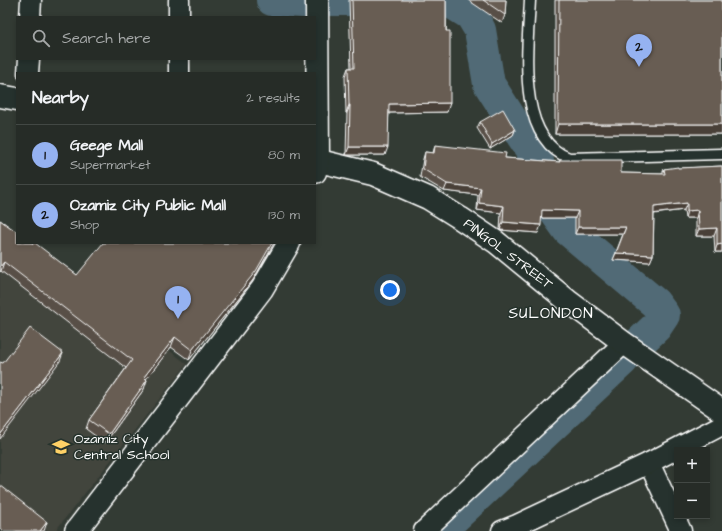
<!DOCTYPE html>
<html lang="en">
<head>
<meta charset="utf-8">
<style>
	:root { --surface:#262c27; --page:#2e342f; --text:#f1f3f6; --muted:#a4a7a7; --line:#424844; --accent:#95b2f1 }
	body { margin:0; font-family:"Architects Daughter",sans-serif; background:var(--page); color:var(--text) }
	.controls { position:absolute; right:12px; bottom:12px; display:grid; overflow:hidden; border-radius:0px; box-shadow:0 2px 6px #0003 }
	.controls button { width:36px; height:36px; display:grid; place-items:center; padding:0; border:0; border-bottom:1px solid var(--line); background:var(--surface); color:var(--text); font:20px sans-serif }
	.you { position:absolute; left:390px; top:290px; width:14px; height:14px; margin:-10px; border:3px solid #fff; border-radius:50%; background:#1a73e8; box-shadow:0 0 0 6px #1a73e833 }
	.badge { display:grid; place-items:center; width:26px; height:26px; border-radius:50%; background:var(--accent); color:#111; font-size:13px; font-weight:700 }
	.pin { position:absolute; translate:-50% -33px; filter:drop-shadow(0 1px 2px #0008) }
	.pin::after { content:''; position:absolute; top:21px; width:14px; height:12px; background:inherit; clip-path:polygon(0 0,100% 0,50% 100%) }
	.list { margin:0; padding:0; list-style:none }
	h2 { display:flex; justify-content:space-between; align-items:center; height:52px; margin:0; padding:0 16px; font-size:17px }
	h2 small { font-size:13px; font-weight:400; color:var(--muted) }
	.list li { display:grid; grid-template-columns:26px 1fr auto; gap:12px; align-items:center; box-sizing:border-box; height:60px; padding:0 16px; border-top:1px solid var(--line) }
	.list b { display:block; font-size:15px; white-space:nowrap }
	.list p { margin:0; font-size:13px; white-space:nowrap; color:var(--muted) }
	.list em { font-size:13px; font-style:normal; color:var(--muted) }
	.icon { flex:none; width:22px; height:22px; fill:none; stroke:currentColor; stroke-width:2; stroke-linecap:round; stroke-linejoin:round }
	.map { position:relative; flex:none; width:722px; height:531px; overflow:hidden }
	.search { position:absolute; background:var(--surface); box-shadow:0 2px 6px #0003; left:16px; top:16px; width:300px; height:44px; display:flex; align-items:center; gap:10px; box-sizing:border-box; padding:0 14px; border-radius:0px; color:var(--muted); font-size:15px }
	.panel { position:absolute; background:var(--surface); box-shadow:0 2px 6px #0003; left:16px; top:72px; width:300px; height:172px; border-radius:0px }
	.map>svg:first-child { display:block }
	.built { fill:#43453d }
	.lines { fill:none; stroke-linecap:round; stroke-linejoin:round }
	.river { stroke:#516b76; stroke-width:32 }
	.service-casing { stroke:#fff; stroke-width:13 }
	.minor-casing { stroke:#fff; stroke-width:23 }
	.tertiary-casing { stroke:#fff; stroke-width:25 }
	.service { stroke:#26332d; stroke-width:10 }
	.minor { stroke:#26332d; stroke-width:20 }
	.tertiary { stroke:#26332d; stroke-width:22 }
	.wall { fill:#595047; stroke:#fff }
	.shaded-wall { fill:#484139; stroke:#fff }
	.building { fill:#675d52; stroke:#fff }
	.labels { text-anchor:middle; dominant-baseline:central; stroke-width:3; stroke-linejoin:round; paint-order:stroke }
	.street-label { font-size:14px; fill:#fff; stroke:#26332d }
	.poi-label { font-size:14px; fill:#fff; stroke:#26332d; text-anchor:start }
	.neighbourhood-label { font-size:15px; letter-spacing:1px; fill:#fff; stroke:#26332d }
</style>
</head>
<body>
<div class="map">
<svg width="722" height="531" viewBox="0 0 722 531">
	<rect width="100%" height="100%" fill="#333b34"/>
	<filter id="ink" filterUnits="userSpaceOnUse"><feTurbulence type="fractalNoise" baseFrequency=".025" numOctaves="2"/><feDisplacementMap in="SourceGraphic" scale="8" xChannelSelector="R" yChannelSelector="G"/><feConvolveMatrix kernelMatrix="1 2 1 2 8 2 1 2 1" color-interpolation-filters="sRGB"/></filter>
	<g filter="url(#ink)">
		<polygon class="built" points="0,221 17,243 29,243 187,364 55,531 0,531"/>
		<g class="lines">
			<g class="river">
				<polyline points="272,0 303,2"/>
				<polyline points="328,0 399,0"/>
				<polyline points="447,0 471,15 480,30 489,84 538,161 542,186 545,198 568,230 655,303 664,315 656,327 639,343"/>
				<polyline points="440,531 623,360"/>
			</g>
			<g class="service-casing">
				<path id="service" d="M530 0C528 47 515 137 569 158L722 154"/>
			</g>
			<g class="minor-casing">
				<g id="minor">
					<polyline points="179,0 179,17"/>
					<polyline points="30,17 31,0"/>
					<polyline points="179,59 179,73"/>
					<polyline points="28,73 29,59"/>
					<polyline points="649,463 681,531"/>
					<polyline points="424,531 624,343"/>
					<polyline points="502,531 517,525 649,463 722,425"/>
				</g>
			</g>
			<g class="tertiary-casing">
				<g id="tertiary">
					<polyline points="0,96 17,99"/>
					<polyline points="315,160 373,174 428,198 460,218 496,242 568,301 624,343 722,411"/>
					<polyline points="315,172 318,161 317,0"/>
					<polyline points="76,531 262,289 289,243"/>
				</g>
			</g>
			<use href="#service" class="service"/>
			<use href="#minor" class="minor"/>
			<use href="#tertiary" class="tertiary"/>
		</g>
		<g class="wall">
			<polygon points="349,0 446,0 447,112 389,113 385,155 346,155 347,113 346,113 345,76 348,68 351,68"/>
			<polygon points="468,0 506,0 505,15 502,23"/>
			<rect x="555" y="0" width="167" height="134"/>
			<polygon points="480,122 515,130 513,135 490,149 477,128"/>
			<polygon points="435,145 505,158 560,162 560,160 621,173 662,174 664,169 722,166 722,252 715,252 714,236 696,236 696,218 685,218 684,210 654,214 653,255 650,262 613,260 623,234 575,234 575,218 541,218 538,233 500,230 501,213 477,210 478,195 444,191 420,177 423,159 425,152 433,153"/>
			<polygon points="0,220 77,275 253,280 189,360 171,347 146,379 144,389 105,443 86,429 89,420 126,368 1,271 0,272"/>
		</g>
		<g class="shaded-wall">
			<polygon points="450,103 447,112 386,113 389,104"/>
			<polygon points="349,105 350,105 347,113 346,113"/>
			<polygon points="558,124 722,124 722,134 555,134"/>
			<polygon points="515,130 513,135 490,149 492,144"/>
			<polygon points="349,147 388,147 385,155 346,155"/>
			<polygon points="447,184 481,188 478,195 444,191"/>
			<polygon points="479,203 504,206 501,213 477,210"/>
			<polygon points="687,203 684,210 651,214 654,207"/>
			<polygon points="542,210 578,211 575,218 539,218"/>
			<polygon points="698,210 696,218 685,218 687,211"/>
			<polygon points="503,222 541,225 538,233 500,230"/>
			<polygon points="578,227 626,227 623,234 575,234"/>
			<polygon points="717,228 714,236 696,236 699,229"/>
			<polygon points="272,243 274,243 253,280 189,360 192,350"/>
			<polygon points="722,244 722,252 715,252 717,245"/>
			<polygon points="616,253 653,255 650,262 613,260"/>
			<polygon points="4,262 1,271 0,272 0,267"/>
			<polygon points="175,337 171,347 140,387 144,377"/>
			<polygon points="63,353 60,361 0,439 0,435"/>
			<polygon points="147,380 144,389 105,443 109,434"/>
			<polygon points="47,522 44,531 40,531"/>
		</g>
		<g class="building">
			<polygon points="352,0 446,0 446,31 450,31 450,103 389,104 388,147 349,147 350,105 349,105 348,68 354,68"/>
			<polygon points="483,0 506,0 505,15"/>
			<polygon points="559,0 722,0 722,124 558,124"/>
			<polygon points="503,109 515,130 492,144 480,122"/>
			<polygon points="435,145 506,153 505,158 560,162 560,160 621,160 621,173 665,174 664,169 678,167 678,168 722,166 722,244 717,245 717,228 699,229 698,210 687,211 687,203 654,207 653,255 616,253 626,227 578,227 578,211 542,210 541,225 503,222 504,206 479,203 481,188 447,184 423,169 425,152 434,153"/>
			<polygon points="0,220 17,232 17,243 32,243 33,244 35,243 77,275 103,243 272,243 256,271 192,350 175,337 144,377 147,380 109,434 89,420 132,360 4,262 0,267"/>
			<polygon points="30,328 63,353 0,435 0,362 3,363"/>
			<polygon points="0,485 47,522 40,531 4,531 0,528"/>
		</g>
	</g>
	<defs>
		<g id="school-bare" transform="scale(1.38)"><path d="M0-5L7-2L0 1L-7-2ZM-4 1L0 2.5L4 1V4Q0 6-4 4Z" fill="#ffd166" stroke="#26332d" stroke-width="2.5" paint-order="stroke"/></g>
	</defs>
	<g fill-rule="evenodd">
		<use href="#school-bare" x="61" y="447"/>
	</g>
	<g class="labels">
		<g class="street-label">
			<text transform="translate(508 254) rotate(37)">PINGOL STREET</text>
		</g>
		<g class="poi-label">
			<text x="74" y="439">Ozamiz City<tspan x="74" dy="16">Central School</tspan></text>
		</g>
		<g class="neighbourhood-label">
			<text x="551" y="313">SULONDON</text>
		</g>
	</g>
</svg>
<div class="controls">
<button>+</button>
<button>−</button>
</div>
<div class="you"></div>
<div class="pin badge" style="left:178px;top:319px">1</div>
<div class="pin badge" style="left:639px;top:67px">2</div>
<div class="search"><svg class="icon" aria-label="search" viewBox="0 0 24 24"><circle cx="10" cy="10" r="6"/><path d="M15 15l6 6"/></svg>Search here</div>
<section class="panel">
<h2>Nearby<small>2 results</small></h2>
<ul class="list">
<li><span class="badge">1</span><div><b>Geege Mall</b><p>Supermarket</p></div><em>80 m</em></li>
<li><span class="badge">2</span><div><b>Ozamiz City Public Mall</b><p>Shop</p></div><em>130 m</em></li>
</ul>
</section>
</div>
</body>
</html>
